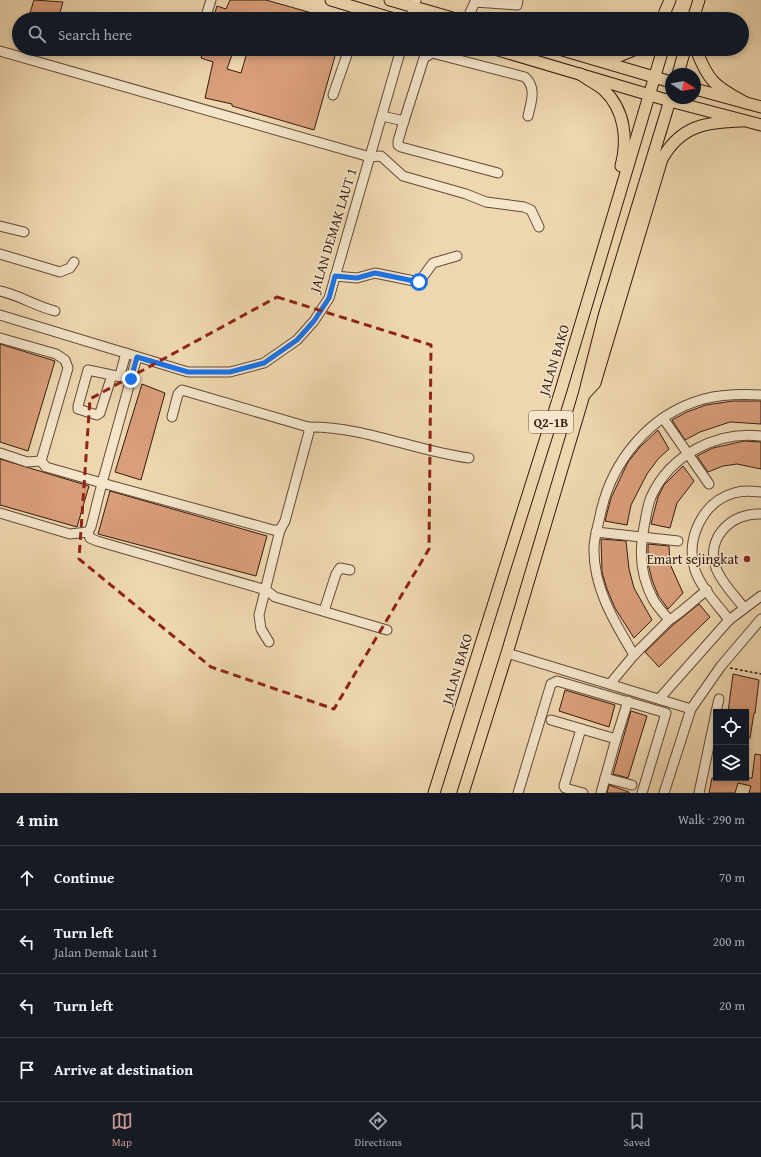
<!DOCTYPE html>
<html lang="en">
<head>
<meta charset="utf-8">
<style>
	:root { --surface:#171b24; --page:#242831; --text:#f1f3f6; --muted:#9ea1a6; --line:#363941; --accent:#c59692 }
	body { margin:0; font-family:"Gentium Book Plus",serif; background:var(--page); color:var(--text) }
	.controls { position:absolute; right:12px; bottom:12px; display:grid; overflow:hidden; border-radius:0px; box-shadow:0 2px 6px #0003 }
	.controls button { width:36px; height:36px; display:grid; place-items:center; padding:0; border:0; border-bottom:1px solid var(--line); background:var(--surface); color:var(--text); font:20px sans-serif }
	.compass { position:absolute; left:665px; top:68px; width:36px; height:36px; border-radius:50%; background:var(--surface); box-shadow:0 2px 6px #0003; rotate:101deg }
	.stop { position:absolute; width:12px; height:12px; margin:-9px; border:3px solid #1a73e8; border-radius:50%; background:#fff }
	.stop.end { background:#1a73e8; border-color:#fff; box-shadow:0 1px 4px #0008 }
	.list { margin:0; padding:0; list-style:none }
	h2 { display:flex; justify-content:space-between; align-items:center; height:52px; margin:0; padding:0 16px; font-size:17px }
	h2 small { font-size:13px; font-weight:400; color:var(--muted) }
	.list li { display:grid; grid-template-columns:26px 1fr auto; gap:12px; align-items:center; box-sizing:border-box; height:64px; padding:0 16px; border-top:1px solid var(--line) }
	.list b { display:block; font-size:15px; white-space:nowrap }
	.list p { margin:0; font-size:13px; white-space:nowrap; color:var(--muted) }
	.list em { font-size:13px; font-style:normal; color:var(--muted) }
	.icon { flex:none; width:22px; height:22px; fill:none; stroke:currentColor; stroke-width:2; stroke-linecap:round; stroke-linejoin:round }
	.map { position:relative; flex:none; width:761px; height:793px; overflow:hidden }
	.search { position:absolute; background:var(--surface); box-shadow:0 2px 6px #0003; left:12px; right:12px; top:12px; height:44px; display:flex; align-items:center; gap:10px; box-sizing:border-box; padding:0 14px; border-radius:22px; color:var(--muted); font-size:15px }
	.sheet { height:308px; background:var(--surface) }
	nav { display:flex; justify-content:space-around; align-items:center; box-sizing:border-box; height:56px; border-top:1px solid var(--line); background:var(--surface); font-size:11px; color:var(--muted) }
	nav a { display:grid; justify-items:center; gap:2px }
	nav .on { color:var(--accent) }
	.map>svg:first-child { display:block }
	.building { fill:#d99e7a; stroke:#361a0e }
	.lines { fill:none; stroke-linecap:round; stroke-linejoin:round }
	.minor-casing { stroke:#644936; stroke-width:11 }
	.major-casing { stroke:#361a0e; stroke-width:13 }
	.path { stroke:#361a0e; stroke-width:1.5; stroke-dasharray:3 2; stroke-linecap:butt }
	.minor { stroke:#f4e5cb; stroke-width:9 }
	.major { stroke:#eed7af; stroke-width:11 }
	.route { stroke:#1a73e8; stroke-width:5 }
	.marked { fill:none; stroke:#8f2418; stroke-width:3; stroke-dasharray:8 5; stroke-linejoin:round }
	.poi-dot { fill:#8f2418; stroke:#f4e5cb; stroke-width:1.5 }
	.labels { text-anchor:middle; dominant-baseline:central; stroke-width:3; stroke-linejoin:round; paint-order:stroke }
	.shield { fill:#f4e5cb; stroke:#6f5747; stroke-width:1 }
	.shield-label { font-size:13px; font-weight:bold; fill:#361a0e }
	.street-label { font-size:14px; fill:#361a0e; stroke:#f4e5cb }
	.poi-label { font-size:14px; fill:#361a0e; stroke:#f4e5cb; text-anchor:end }
</style>
</head>
<body>
<div class="map">
<svg width="761" height="793" viewBox="0 0 761 793">
	<rect width="100%" height="100%" fill="#eed7af"/>
	<filter id="stains"><feTurbulence type="fractalNoise" baseFrequency=".005" numOctaves="4"/><feColorMatrix values="0 0 0 0 .2 0 0 0 0 .09 0 0 0 0 .02 0 0 0 .5 -.17"/></filter>
	<radialGradient id="worn" r=".72"><stop offset=".6" stop-color="#630" stop-opacity="0"/><stop offset="1" stop-color="#630" stop-opacity=".3"/></radialGradient>
	<g class="building">
		<polygon points="34,0 63,2 58,19 28,19"/>
		<polygon points="230,0 266,0 326,17 325,19 213,19 217,6 226,9"/>
		<polygon points="204,49 234,49 227,69 241,73 248,49 337,49 314,130 232,106 232,104 205,98 213,62 201,58"/>
		<polygon points="0,344 55,361 28,451 0,442"/>
		<polygon points="142,384 165,393 141,480 115,472"/>
		<polygon points="733,401 761,401 761,424 730,422 700,432 685,440 672,420 687,412 706,405"/>
		<polygon points="658,430 669,449 658,459 647,474 631,505 627,525 605,521 611,498 628,462 640,447"/>
		<polygon points="744,441 761,442 761,469 737,464 723,466 708,472 697,456 713,448"/>
		<polygon points="0,459 89,486 77,527 0,505"/>
		<polygon points="683,466 694,481 677,503 670,528 651,524 658,497 664,485"/>
		<polygon points="110,491 267,536 256,576 98,534"/>
		<polygon points="601,539 626,541 629,569 634,588 652,620 634,638 615,608 607,589 602,572"/>
		<polygon points="648,544 669,546 670,564 683,593 668,609 658,595 652,580 648,563"/>
		<polygon points="699,604 710,617 659,667 645,652 673,625"/>
		<polygon points="733,674 759,680 755,713 754,713 750,738 746,738 746,712 728,712"/>
		<polygon points="565,690 615,705 609,727 559,711"/>
		<polygon points="631,711 647,716 628,778 613,774"/>
		<polygon points="755,754 761,755 761,793 749,793 751,786 738,783 735,793 709,793 712,778 752,778"/>
		<polygon points="609,785 629,792 629,793 607,793"/>
	</g>
	<g class="lines">
		<g class="minor-casing">
			<g id="minor">
				<polyline points="205,19 211,0"/>
				<polyline points="410,19 416,0"/>
				<polyline points="467,19 475,2 517,5 518,0"/>
				<polyline points="0,51 370,157 381,156 403,176 466,194 486,202 524,207 531,210 539,227"/>
				<polyline points="333,95 349,49"/>
				<path d="M382 116 404 121 424 58 432 53 525 77C537 88 531 102 528 116"/>
				<polyline points="404,121 398,141 398,145 401,147 498,173"/>
				<polyline points="0,226 24,232"/>
				<polyline points="0,254 60,272 70,268 74,262"/>
				<polyline points="335,276 357,278 375,273 419,282 433,263 457,256"/>
				<path d="M0 291C19 295 35 306 55 311"/>
				<polyline points="0,315 188,372 230,372 264,363 297,340 314,321 329,298 401,49"/>
				<polyline points="0,338 56,354 65,360 68,368 41,461 46,467 102,483 91,527 88,532 70,534 0,513"/>
				<polyline points="137,357 102,483 273,530 280,530"/>
				<polyline points="112,375 100,413 97,415 78,409 78,406 88,370 131,379"/>
				<polyline points="120,375 126,353"/>
				<polyline points="172,417 178,394 182,390 308,427 309,432 285,521 280,530 259,615 261,629 269,642"/>
				<polyline points="663,418 709,484"/>
				<path d="M308 427C363 426 415 451 469 458"/>
				<polyline points="0,453 27,462 41,461"/>
				<polyline points="88,532 90,538 97,541 266,590 275,597 387,630"/>
				<polyline points="596,532 678,541"/>
				<path d="M744 608C735 596 721 582 716 568 705 538 732 512 761 514"/>
				<polyline points="324,611 336,574 340,568 350,570"/>
				<path d="M669 620C664 613 657 607 653 599 641 577 639 551 644 527 646 517 647 507 651 497 670 455 716 431 761 436"/>
				<path d="M729 620C718 605 701 588 695 570 685 540 702 502 734 493 743 490 752 491 761 492"/>
				<polyline points="507,653 691,709"/>
				<path d="M634 655C615 623 593 588 594 548 594 538 598 526 600 516 611 462 649 414 704 399 723 394 742 394 761 395"/>
				<path d="M610 684 634 655 669 620C675 618 699 596 707 590"/>
				<polyline points="659,699 729,620 761,596"/>
				<polyline points="716,712 719,699"/>
				<polyline points="551,720 616,739 601,793"/>
				<polyline points="581,729 564,786 565,788 583,793"/>
				<polyline points="616,739 628,701"/>
				<polyline points="605,778 632,785"/>
				<polyline points="518,793 551,684 557,681 666,713 642,793"/>
				<polyline points="664,793 691,709 721,666 761,619"/>
				<polyline points="699,793 716,713"/>
			</g>
		</g>
		<g class="major-casing">
			<g id="major">
				<polyline points="331,0 394,19"/>
				<polyline points="390,0 456,19"/>
				<polyline points="662,19 670,0"/>
				<polyline points="693,19 699,0"/>
				<polyline points="495,49 670,101 761,125"/>
				<polyline points="559,49 671,82"/>
				<path d="M696 49C708 82 716 87 746 103"/>
				<polyline points="600,56 617,57 636,49"/>
				<path d="M580 74C588 80 597 84 604 90 625 110 628 140 621 166"/>
				<polyline points="678,74 685,49"/>
				<polyline points="695,89 761,107"/>
				<path d="M585 394 595 383 662 159C681 125 707 122 742 121"/>
				<polyline points="434,793 561,390 663,49"/>
				<polyline points="463,793 507,653 584,395 604,316 671,97"/>
			</g>
		</g>
		<polyline class="path" points="730,668 761,674"/>
		<use href="#minor" class="minor"/>
		<use href="#major" class="major"/>
	</g>
	<g class="lines">
		<polyline class="route" points="131,379 137,357 188,372 230,372 264,363 297,340 314,321 329,298 335,276 357,278 375,273 419,282"/>
	</g>
	<path class="marked" d="M277 297 431 345 429 549 334 709 211 667 79 559 90 399Z"/>
	<circle class="poi-dot" cx="747" cy="559" r="4"/>
	<g class="labels">
		<rect class="shield" x="529" y="411" width="44" height="22" rx="3"/>
		<g class="shield-label">
			<text x="551" y="422">Q2-1B</text>
		</g>
		<g class="street-label">
			<text transform="translate(333 230) rotate(-73)">JALAN DEMAK LAUT 1</text>
			<text transform="translate(554 360) rotate(-73)">JALAN BAKO</text>
			<text transform="translate(457 669) rotate(-73)">JALAN BAKO</text>
		</g>
		<g class="poi-label">
			<text x="739" y="559">Emart sejingkat</text>
		</g>
	</g>
	<rect width="100%" height="100%" filter="url(#stains)"/>
	<rect width="100%" height="100%" fill="url(#worn)"/>
</svg>
<div class="controls">
<button><svg class="icon" aria-label="locate" viewBox="0 0 24 24"><circle cx="12" cy="12" r="6"/><path d="M12 2v4M12 18v4M2 12h4M18 12h4"/></svg></button>
<button><svg class="icon" aria-label="layers" viewBox="0 0 24 24"><path d="M12 4l9 5-9 5-9-5zM3 14l9 5 9-5"/></svg></button>
</div>
<svg class="compass" viewBox="-18 -18 36 36"><path d="M0-13l5 13h-10z" fill="#e53935"/><path d="M0 13l5-13h-10z" fill="#9ea1a6"/></svg>
<div class="stop" style="left:419px;top:282px"></div>
<div class="stop end" style="left:131px;top:379px"></div>
<div class="search"><svg class="icon" aria-label="search" viewBox="0 0 24 24"><circle cx="10" cy="10" r="6"/><path d="M15 15l6 6"/></svg>Search here</div>
</div>
<section class="sheet">
<h2>4 min<small>Walk · 290 m</small></h2>
<ul class="list">
<li><svg class="icon" aria-label="ahead" viewBox="0 0 24 24"><path d="M12 20V5M6 11l6-6 6 6"/></svg><div><b>Continue</b></div><em>70 m</em></li>
<li><svg class="icon" aria-label="left" viewBox="0 0 24 24"><path d="M17 20v-9H6M10 6l-5 5 5 5"/></svg><div><b>Turn left</b><p>Jalan Demak Laut 1</p></div><em>200 m</em></li>
<li><svg class="icon" aria-label="left" viewBox="0 0 24 24"><path d="M17 20v-9H6M10 6l-5 5 5 5"/></svg><div><b>Turn left</b></div><em>20 m</em></li>
<li><svg class="icon" aria-label="arrive" viewBox="0 0 24 24"><path d="M6 21V4h12l-3 4 3 4H6"/></svg><div><b>Arrive at destination</b></div></li>
</ul>
</section>
<nav>
<a class="on"><svg class="icon" aria-label="map" viewBox="0 0 24 24"><path d="M3 6l6-2 6 2 6-2v14l-6 2-6-2-6 2zM9 4v14M15 6v14"/></svg>Map</a>
<a><svg class="icon" aria-label="directions" viewBox="0 0 24 24"><path d="M12 3l9 9-9 9-9-9zM9 14v-3h6M13 9l2 2-2 2"/></svg>Directions</a>
<a><svg class="icon" aria-label="saved" viewBox="0 0 24 24"><path d="M7 4h10v16l-5-4-5 4z"/></svg>Saved</a>
</nav>
</body>
</html>
